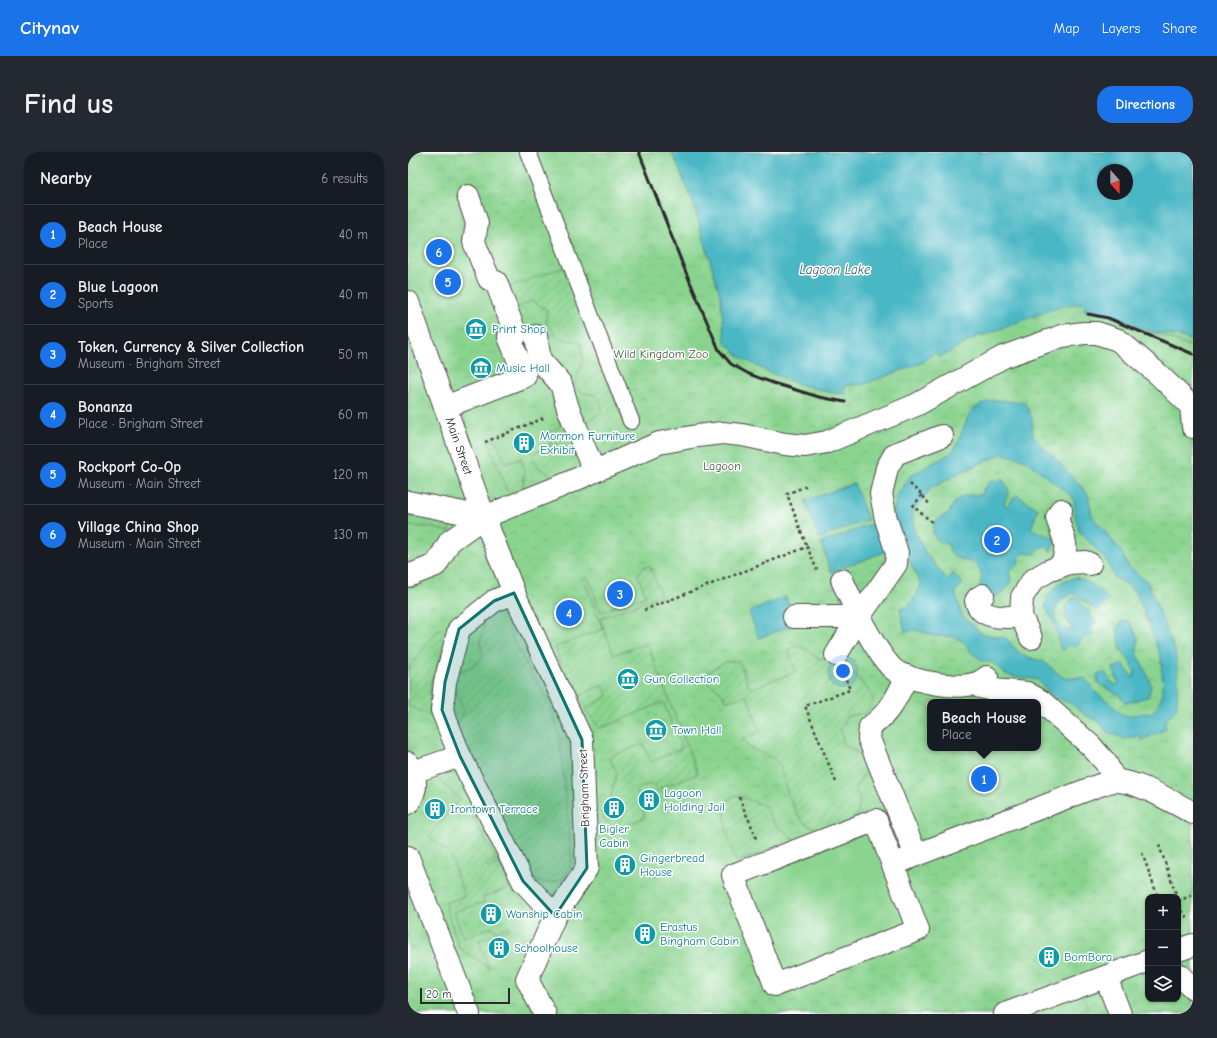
<!DOCTYPE html>
<html lang="en">
<head>
<meta charset="utf-8">
<style>
	:root { --surface:#171b24; --page:#242831; --text:#f1f3f6; --muted:#9ea1a6; --line:#363941; --accent:#1a73e8 }
	body { margin:0; font-family:"Comic Neue",sans-serif; background:var(--page); color:var(--text) }
	.controls { position:absolute; right:12px; bottom:12px; display:grid; overflow:hidden; border-radius:8px; box-shadow:0 1px 3px #0004 }
	.controls button { width:36px; height:36px; display:grid; place-items:center; padding:0; border:0; border-bottom:1px solid var(--line); background:var(--surface); color:var(--text); font:20px sans-serif }
	.compass { position:absolute; left:689px; top:12px; width:36px; height:36px; border-radius:50%; background:var(--surface); box-shadow:0 1px 3px #0004; rotate:159deg }
	.scale { position:absolute; left:12px; bottom:10px; width:90px; box-sizing:border-box; padding-left:4px; border:2px solid #2b2b2b; border-top:0; font-size:11px; line-height:14px; white-space:nowrap; color:#2b2b2b; -webkit-text-stroke:3px #fff; paint-order:stroke }
	.you { position:absolute; left:435px; top:519px; width:14px; height:14px; margin:-10px; border:3px solid #fff; border-radius:50%; background:#1a73e8; box-shadow:0 0 0 6px #1a73e833 }
	.badge { display:grid; place-items:center; width:26px; height:26px; border-radius:50%; background:var(--accent); color:#fff; font-size:13px; font-weight:700 }
	.pin { position:absolute; translate:-50% -50%; border:2px solid #fff; box-shadow:0 1px 4px #0006 }
	.popup { position:absolute; left:519px; top:547px; width:114px; height:52px; box-sizing:border-box; display:grid; place-content:center; border-radius:8px; background:var(--surface); filter:drop-shadow(0 1px 3px #0005); font-size:13px; white-space:nowrap; color:var(--muted) }
	.popup b { font-size:15px; color:var(--text) }
	.popup::after { content:''; position:absolute; left:50%; top:100%; margin-left:-8px; border:8px solid transparent; border-top-color:var(--surface) }
	.list { margin:0; padding:0; list-style:none }
	h2 { display:flex; justify-content:space-between; align-items:center; height:52px; margin:0; padding:0 16px; font-size:17px }
	h2 small { font-size:13px; font-weight:400; color:var(--muted) }
	.list li { display:grid; grid-template-columns:26px 1fr auto; gap:12px; align-items:center; box-sizing:border-box; height:60px; padding:0 16px; border-top:1px solid var(--line) }
	.list b { display:block; font-size:15px; white-space:nowrap }
	.list p { margin:0; font-size:13px; white-space:nowrap; color:var(--muted) }
	.list em { font-size:13px; font-style:normal; color:var(--muted) }
	.icon { flex:none; width:22px; height:22px; fill:none; stroke:currentColor; stroke-width:2; stroke-linecap:round; stroke-linejoin:round }
	.map { position:relative; flex:none; width:785px; height:862px; overflow:hidden; border-radius:16px }
	header { display:flex; align-items:center; gap:24px; box-sizing:border-box; height:56px; padding:0 20px; background:var(--accent); color:#fff }
	header strong { font-size:19px }
	nav { display:flex; gap:22px; margin-inline-start:auto; font-size:14px }
	.intro { display:flex; align-items:center; justify-content:space-between; box-sizing:border-box; height:96px; padding:0 24px }
	h1 { margin:0; font-size:28px }
	.button { padding:10px 18px; border-radius:16px; background:var(--accent); color:#fff; font-size:14px; font-weight:700 }
	main { display:flex; gap:24px; padding:0 24px }
	aside { flex:1; background:var(--surface); border-radius:16px; box-shadow:0 1px 3px #0004 }
	.map>svg:first-child { display:block }
	.park { fill:url(#park-crowns); stroke:#5b805e; fill-rule:evenodd }
	.garden { fill:url(#garden-furrows); stroke:#5b805e }
	.pitch { fill:#8bd490; stroke:#5b805e }
	.water { fill:#4ab7c4; stroke:#3a7178; fill-rule:evenodd }
	.lines { fill:none; stroke-linecap:round; stroke-linejoin:round }
	.lane-casing { stroke:#494643; stroke-width:18 }
	.street-casing { stroke:#494643; stroke-width:24 }
	.path { stroke:#494643; stroke-width:2.5; stroke-dasharray:3 3; stroke-linecap:butt }
	.lane { stroke:#fff; stroke-width:16 }
	.street { stroke:#fff; stroke-width:22 }
	.rail { stroke:#2b2b2b; stroke-width:3 }
	.path-bridge { stroke:#494643; stroke-width:2.5; stroke-dasharray:3 3; stroke-linecap:butt }
	.marked { fill:#0f766e; fill-opacity:0.2; stroke:#0f766e; stroke-width:3; stroke-linejoin:round }
	.labels { text-anchor:middle; dominant-baseline:central; stroke-width:3; stroke-linejoin:round; paint-order:stroke }
	.culture-label { font-size:12px; fill:#0d838f; stroke:#fff; text-anchor:start }
	.park-label { font-size:12px; fill:#485e49; stroke:#fff }
	.street-label { font-size:12px; fill:#2b2b2b; stroke:#fff }
	.water-label { font-size:13px; font-style:italic; fill:#376368; stroke:#fff }
</style>
</head>
<body>
<header>
<strong>Citynav</strong>
<nav><a>Map</a><a>Layers</a><a>Share</a></nav>
</header>
<div class="intro"><h1>Find us</h1><a class="button">Directions</a></div>
<main>
<aside>
<h2>Nearby<small>6 results</small></h2>
<ul class="list">
<li><span class="badge">1</span><div><b>Beach House</b><p>Place</p></div><em>40 m</em></li>
<li><span class="badge">2</span><div><b>Blue Lagoon</b><p>Sports</p></div><em>40 m</em></li>
<li><span class="badge">3</span><div><b>Token, Currency &amp; Silver Collection</b><p>Museum · Brigham Street</p></div><em>50 m</em></li>
<li><span class="badge">4</span><div><b>Bonanza</b><p>Place · Brigham Street</p></div><em>60 m</em></li>
<li><span class="badge">5</span><div><b>Rockport Co-Op</b><p>Museum · Main Street</p></div><em>120 m</em></li>
<li><span class="badge">6</span><div><b>Village China Shop</b><p>Museum · Main Street</p></div><em>130 m</em></li>
</ul>
</aside>
<div class="map">
<svg width="785" height="862" viewBox="0 0 785 862">
	<defs>
		<pattern id="park-crowns" width="20" height="18" patternUnits="userSpaceOnUse"><rect width="20" height="18" fill="#8bd490"/><path d="M2 6a3 3 0 1 1 6 0M12 15a3 3 0 1 1 6 0" fill="none" stroke="#78b67c"/></pattern>
		<pattern id="garden-furrows" width="10" height="10" patternUnits="userSpaceOnUse"><rect width="10" height="10" fill="#8bd490"/><path d="M-1 1l2-2M0 10L10 0M9 11l2-2" fill="none" stroke="#78b67c"/></pattern>
	</defs>
	<rect width="100%" height="100%" fill="#fff"/>
	<filter id="ink" filterUnits="userSpaceOnUse"><feTurbulence type="fractalNoise" baseFrequency=".025" numOctaves="2"/><feDisplacementMap in="SourceGraphic" scale="8" xChannelSelector="R" yChannelSelector="G"/><feConvolveMatrix kernelMatrix="1 2 1 2 8 2 1 2 1" color-interpolation-filters="sRGB"/></filter>
	<filter id="wash" filterUnits="userSpaceOnUse"><feTurbulence type="fractalNoise" baseFrequency=".012" numOctaves="4" result="noise"/><feDisplacementMap in="SourceGraphic" scale="16" xChannelSelector="R" yChannelSelector="G"/><feGaussianBlur stdDeviation="0.9" result="paint"/><feColorMatrix in="noise" values="0 0 0 0 0 0 0 0 0 0 0 0 0 0 0 0 0 1.4 0 .05"/><feComposite in="paint" operator="in"/></filter>
	<g filter="url(#wash)">
		<rect width="100%" height="100%" fill="#f4e2c9"/>
		<path class="park" d="M0 0H785V862H0ZM695 18H719V42H695ZM522 550H630V596H522ZM740 745H770V847H740Z"/>
		<g class="garden">
			<polygon points="155,115 220,281 195,309 149,327 129,314 124,301 143,294 139,281 151,276 152,269 166,263 177,271 193,261 193,251 187,243 175,241 166,234 175,208 173,191 150,186 138,170 139,158 124,149 104,157 96,137"/>
			<polygon points="740,179 773,185 785,189 785,195"/>
			<polygon points="87,287 98,312 113,306 117,319 114,341 107,343 98,337 80,289"/>
			<polygon points="0,364 21,365 41,373 42,380 21,375 0,374"/>
			<polygon points="242,414 253,443 192,467 206,503 239,491 290,622 252,636 262,657 256,659 246,631 228,637 237,665 206,679 195,665 197,659 209,664 214,652 202,647 209,621 201,605 235,592 243,610 274,596 255,550 204,572 191,576 177,557 200,544 195,533 169,545 158,527 147,495 195,477 175,426 180,425 193,460 238,444 230,423 236,415"/>
			<path d="M85 455 94 462 100 472 106 490 126 526 140 547 148 571 152 592 164 710C162 714 160 721 156 724 146 735 131 730 120 726L51 578 50 570 55 563V557L45 532 47 523 71 510 75 502 72 491 79 461Z"/>
			<polygon points="31,477 40,483 23,531 22,563 0,554 0,517"/>
			<path d="M391 494 400 498 409 506 422 508 433 506 461 539 466 549 457 561 439 564 433 575 435 593 457 604 460 616 447 636 452 649 448 668 413 678C408 676 400 674 396 670 386 663 373 625 372 613L366 607 340 595 335 586 352 580 339 544 319 549 312 539 292 525 317 510 331 509 342 537 388 520 380 497Z"/>
			<polygon points="50,615 67,642 66,667 89,709 79,713 80,717 93,712 101,736 75,745 76,750 46,760 55,785 84,775 87,779 101,774 102,777 71,788 81,816 51,796 37,751 56,744 42,702 21,684 52,647 32,629 29,622"/>
			<path d="M326 643 356 653 365 670 381 683 388 690 328 710C323 695 312 665 319 650 320 647 323 645 326 643Z"/>
			<polygon points="673,838 680,856 664,862 611,862"/>
		</g>
		<polygon class="pitch" points="465,678 502,776 372,825 335,727"/>
		<g class="water">
			<path d="M264 0H785V189L773 185 740 179 702 163 677 159 676 151 653 154 574 184 573 182 531 206 528 200 513 211 457 232 436 234 438 242 424 241 390 232 358 219 331 204 317 190 313 146 286 53ZM695 18H719V42H695Z"/>
			<path d="M585 248 617 251 624 267 625 283 633 294 644 303 680 342 684 364 713 399 720 414 740 431 767 499 770 523 769 555 756 571 758 577 734 588 732 584 718 587 699 580 690 569 679 564 664 552 644 544 630 528 599 523 585 511 574 509 563 500 557 491 546 485 528 484 507 478 497 480 492 456 500 455 508 444 513 432 491 389 485 360 490 342 503 323 540 303 548 295 562 260 573 252ZM594 302 616 307 665 345 667 355V365L671 379 699 409 707 426 721 433 723 437 728 440 753 505 755 541 749 555 744 560 720 564 713 562 701 550 687 540 677 526H656L636 510 613 503 598 486 574 482 554 464 547 439 555 432 545 421 539 427 518 402 507 380 504 360 521 338 551 321Z"/>
			<path d="M595 328C603 339 601 341 596 352L599 354 609 343 630 357 623 377 648 387 643 399 637 394 630 397 627 402 615 401 611 407 610 413 601 418 603 430 595 441 583 446 570 441C572 435 574 429 573 422 570 402 540 414 541 392 519 391 520 366 541 362 545 345 559 341 574 343L576 337 582 329Z"/>
			<polygon points="446,331 460,368 411,386 397,349"/>
			<polygon points="471,369 482,398 423,420 413,391"/>
			<path d="M668 425 686 433 701 448 690 459 665 441C661 443 656 445 654 448 641 461 646 479 665 478L658 466 657 454 661 451 666 445 671 448 674 455 682 459V463L689 470 683 474 686 481 681 486 678 484 672 489V491L667 496 664 492 655 498 652 496 648 476 637 454 640 443 651 432Z"/>
			<polygon points="378,445 388,472 351,486 341,460"/>
			<path d="M714 469H721L730 485 729 502 740 524 743 535 740 545C732 546 726 550 718 551L712 544 690 531 689 523 697 520 701 528 708 533 711 532 705 516 715 512 725 526 727 520 723 511 713 498 709 478Z"/>
		</g>
	</g>
	<g filter="url(#ink)">
		<g class="lines">
			<g class="lane-casing">
				<polyline id="lane" points="120,0 223,269"/>
			</g>
			<g class="street-casing">
				<g id="street">
					<polyline points="0,150 76,365 106,441 86,449 51,477 37,530 34,558 52,604 5,620"/>
					<polyline points="128,184 132,208 153,232 160,256 186,319"/>
					<polyline points="37,255 117,224 101,185 108,183 88,130 81,127 66,90 69,71 60,44"/>
					<polyline points="0,350 76,365"/>
					<path d="M653 358 649 366C655 385 662 393 653 414"/>
					<polyline points="0,424 28,413 42,389 76,365 153,334 251,291 289,284 314,281 334,283 377,292 397,294 419,290 508,253 595,205 654,184 676,181 689,181 710,188 750,222 783,254 785,275"/>
					<polyline points="106,441 174,588 179,716 147,764 119,827 137,862"/>
					<path d="M575 443 570 446 568 449C573 468 598 466 613 464"/>
					<polyline points="386,465 451,465 434,428"/>
					<path d="M451 465C459 480 473 506 485 517 500 529 547 537 565 532 571 531 575 528 579 525"/>
					<polyline points="623,486 613,464 614,445 625,428 640,419 661,411 677,410 682,412"/>
					<polyline points="428,503 451,465 488,412 489,401 478,367 473,342 479,316 487,302 534,284"/>
					<path d="M499 524C488 547 483 559 462 575L461 587 508 703 689 634C695 632 702 629 707 629 729 628 766 651 785 661"/>
					<polyline points="566,532 572,535 585,538 619,541 633,549 683,594 698,611 707,629"/>
					<polyline points="52,604 115,729 147,764"/>
					<path d="M0 611C9 624 10 638 0 651"/>
					<polyline points="0,705 61,862"/>
					<polyline points="485,713 468,668 325,723 367,833 510,778 485,713 508,703"/>
					<polyline points="770,798 785,793"/>
					<polyline points="770,822 785,836"/>
					<polyline points="698,825 712,862"/>
					<polyline points="597,862 740,809"/>
				</g>
			</g>
			<g class="path">
				<polyline points="77,290 136,266"/>
				<polyline points="502,332 514,343 522,353"/>
				<polyline points="398,334 379,342 399,395"/>
				<polyline points="514,343 505,354 526,372"/>
				<polyline points="236,458 399,395 409,418"/>
				<polyline points="428,630 397,554 442,538 438,527"/>
				<path d="M331 645C336 660 344 672 348 687"/>
				<polyline points="751,693 769,745"/>
				<polyline points="734,701 750,745"/>
				<polyline points="770,747 774,759 780,767"/>
			</g>
			<use href="#lane" class="lane"/>
			<use href="#street" class="street"/>
			<g class="rail">
				<polyline points="231,0 274,111 311,198 323,212 341,222 365,231 411,245 437,250"/>
				<polyline points="680,162 700,166 785,202"/>
			</g>
			<polyline class="path-bridge" points="770,749 785,743"/>
		</g>
	</g>
	<path class="marked" d="M106 441 174 588 179 716 147 764 115 729 52 604 34 558 37 530 51 477 86 449Z"/>
	<defs>
		<g id="museum-disc" transform="scale(1.15)"><circle r="9.5" fill="#0f9aa8" stroke="#fff"/><path d="M0-6L6-3V-2H-6V-3ZM-5-1h2V3h-2ZM-1-1h2V3h-2ZM3-1h2V3H3ZM-6 4H6V6H-6Z" fill="#fff"/></g>
		<g id="building-disc" transform="scale(1.15)"><circle r="9.5" fill="#0f9aa8" stroke="#fff"/><path d="M-4-6H4V6H1V3H-1V6H-4ZM-2.5-4.3h1.7v1.8h-1.7ZM.8-4.3h1.7v1.8H.8ZM-2.5-1h1.7V.8h-1.7ZM.8-1h1.7V.8H.8Z" fill="#fff"/></g>
	</defs>
	<g fill-rule="evenodd">
		<use href="#museum-disc" x="68" y="177"/>
		<use href="#museum-disc" x="73" y="216"/>
		<use href="#building-disc" x="116" y="291"/>
		<use href="#museum-disc" x="220" y="527"/>
		<use href="#museum-disc" x="248" y="578"/>
		<use href="#building-disc" x="241" y="648"/>
		<use href="#building-disc" x="206" y="656"/>
		<use href="#building-disc" x="27" y="657"/>
		<use href="#building-disc" x="217" y="713"/>
		<use href="#building-disc" x="83" y="762"/>
		<use href="#building-disc" x="237" y="782"/>
		<use href="#building-disc" x="91" y="796"/>
		<use href="#building-disc" x="641" y="805"/>
	</g>
	<g class="labels">
		<g class="culture-label">
			<text x="84" y="177">Print Shop</text>
			<text x="88" y="216">Music Hall</text>
			<text x="132" y="284">Mormon Furniture<tspan x="132" dy="14">Exhibit</tspan></text>
			<text x="236" y="527">Gun Collection</text>
			<text x="264" y="578">Town Hall</text>
			<text x="256" y="641">Lagoon<tspan x="256" dy="14">Holding Jail</tspan></text>
			<text x="42" y="657">Irontown Terrace</text>
			<text x="206" y="677" text-anchor="middle">Bigler<tspan x="206" dy="14">Cabin</tspan></text>
			<text x="232" y="706">Gingerbread<tspan x="232" dy="14">House</tspan></text>
			<text x="98" y="762">Wanship Cabin</text>
			<text x="252" y="775">Erastus<tspan x="252" dy="14">Bingham Cabin</tspan></text>
			<text x="106" y="796">Schoolhouse</text>
			<text x="656" y="805">BomBora</text>
		</g>
		<g class="park-label">
			<text x="253" y="202">Wild Kingdom Zoo</text>
			<text x="314" y="314">Lagoon</text>
		</g>
		<g class="street-label">
			<text transform="translate(51 294) rotate(71)">Main Street</text>
			<text transform="translate(176 636) rotate(-92)">Brigham Street</text>
		</g>
		<g class="water-label">
			<text x="427" y="117">Lagoon Lake</text>
		</g>
	</g>
</svg>
<div class="controls">
<button>+</button>
<button>−</button>
<button><svg class="icon" aria-label="layers" viewBox="0 0 24 24"><path d="M12 4l9 5-9 5-9-5zM3 14l9 5 9-5"/></svg></button>
</div>
<svg class="compass" viewBox="-18 -18 36 36"><path d="M0-13l5 13h-10z" fill="#e53935"/><path d="M0 13l5-13h-10z" fill="#9ea1a6"/></svg>
<div class="scale">20 m</div>
<div class="you"></div>
<div class="pin badge" style="left:576px;top:627px">1</div>
<div class="popup"><b>Beach House</b>Place</div>
<div class="pin badge" style="left:589px;top:388px">2</div>
<div class="pin badge" style="left:212px;top:442px">3</div>
<div class="pin badge" style="left:161px;top:461px">4</div>
<div class="pin badge" style="left:40px;top:130px">5</div>
<div class="pin badge" style="left:31px;top:100px">6</div>
</div>
</main>
</body>
</html>
